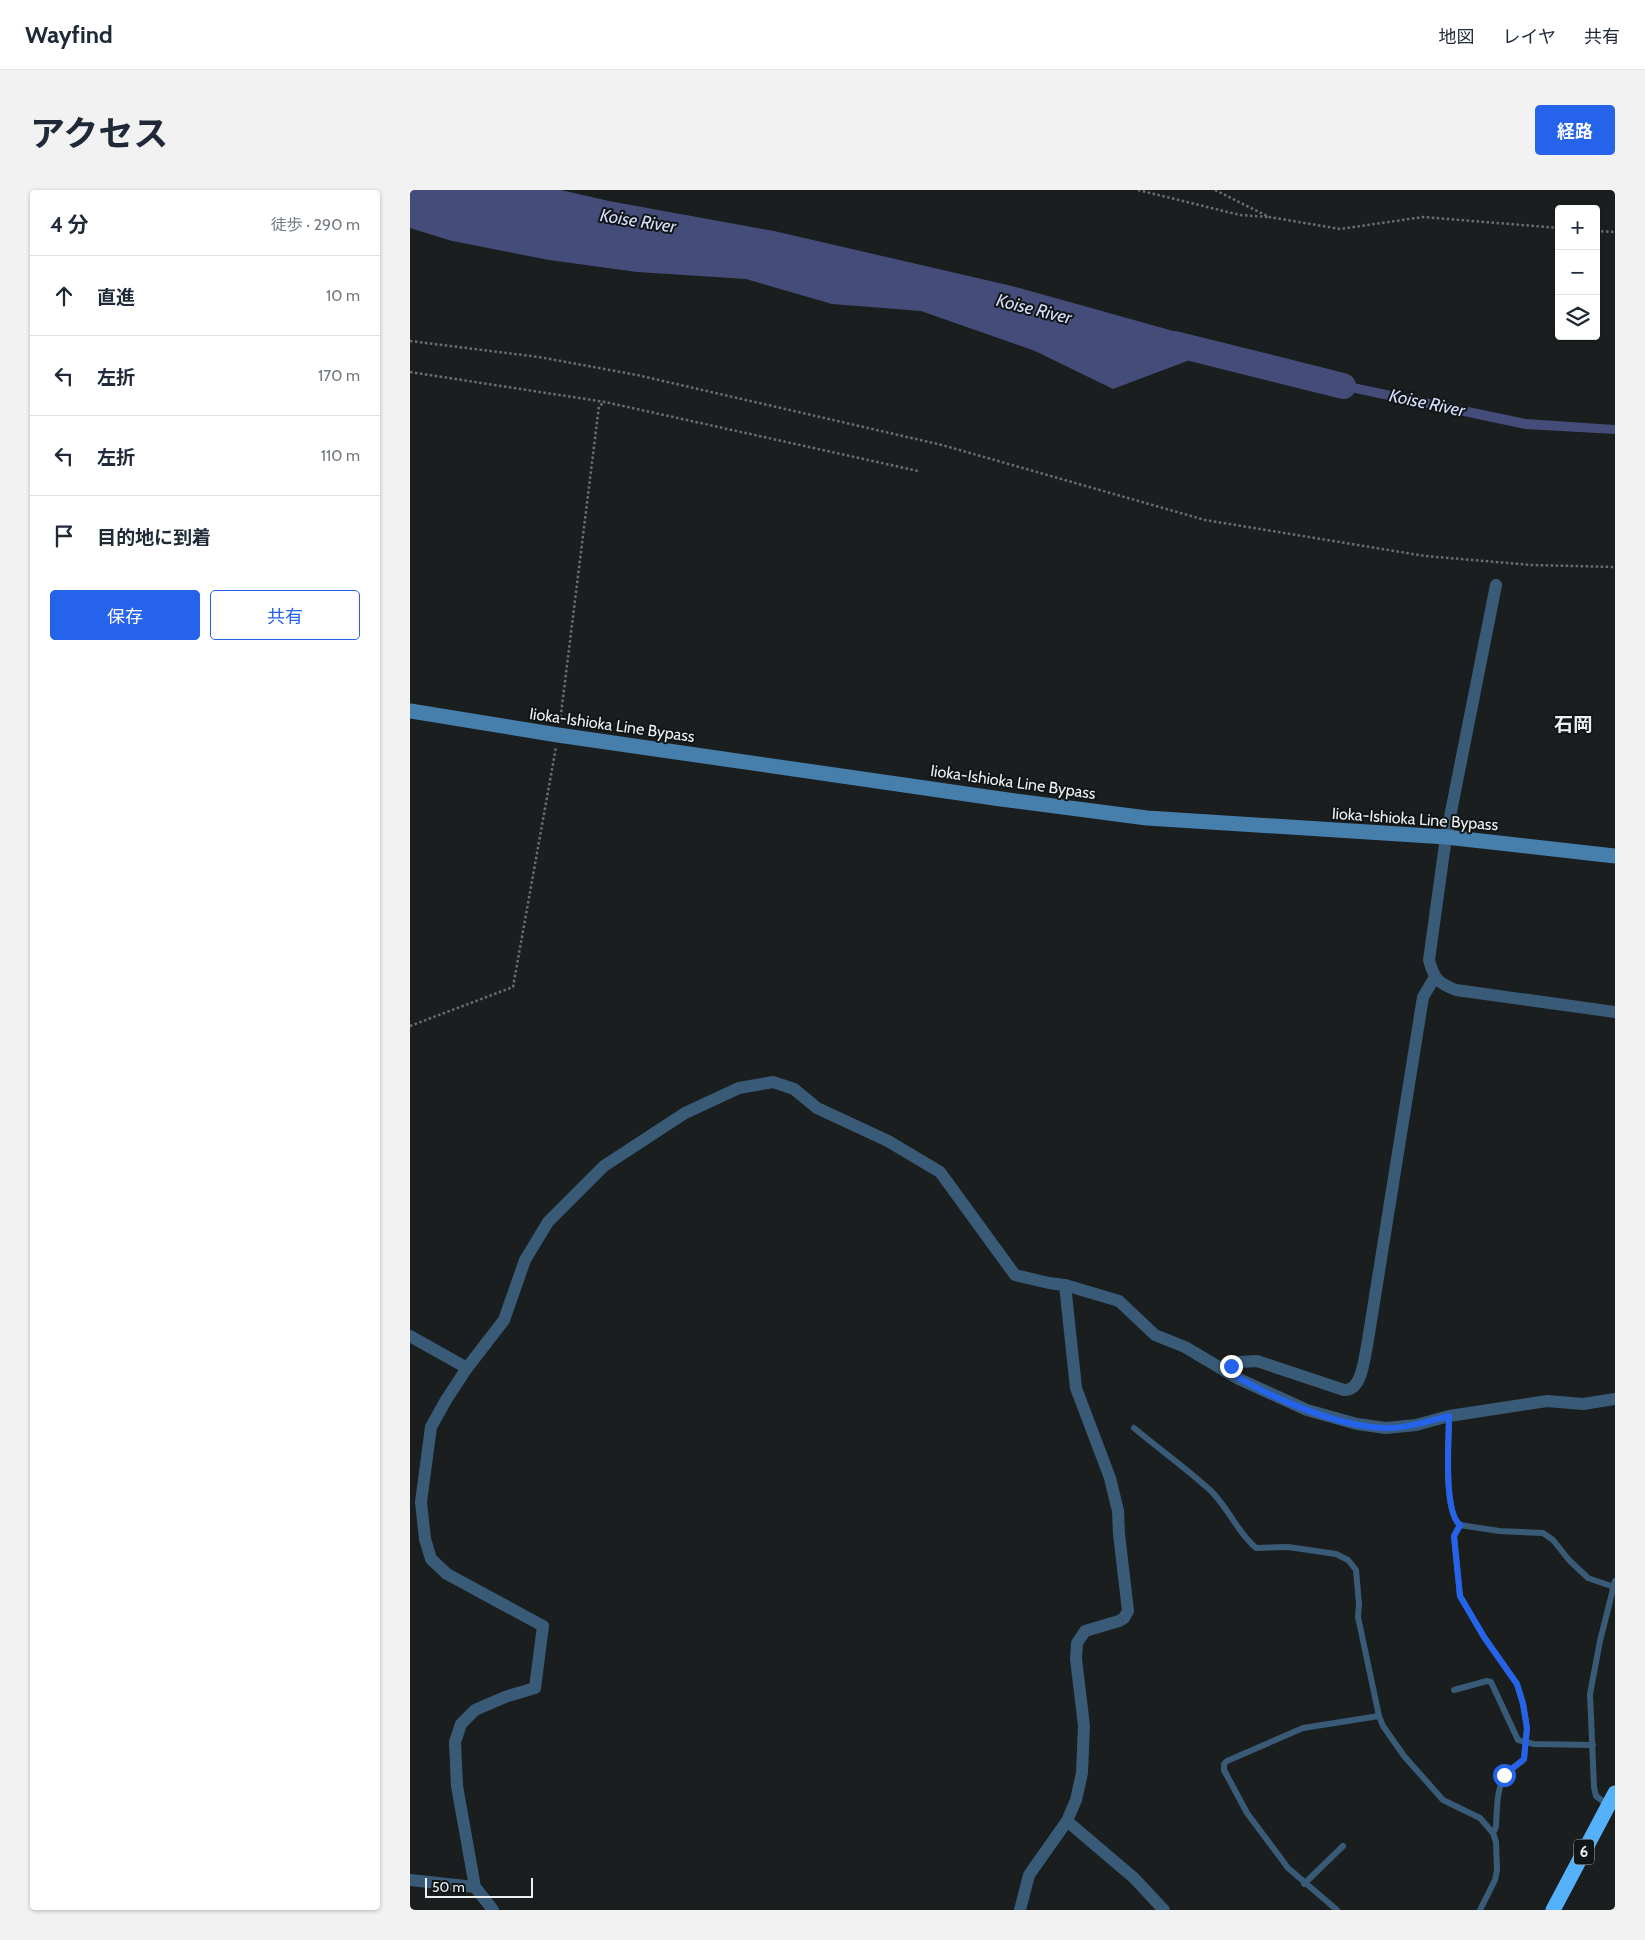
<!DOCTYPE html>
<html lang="ja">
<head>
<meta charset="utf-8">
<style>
	:root { --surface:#fff; --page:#f2f2f3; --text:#1f2937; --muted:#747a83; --line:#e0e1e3; --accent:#2563eb }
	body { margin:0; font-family:Cabin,"Noto Sans JP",sans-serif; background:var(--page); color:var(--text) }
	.controls { position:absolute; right:15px; top:15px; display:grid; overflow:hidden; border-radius:5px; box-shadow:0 1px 4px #0004 }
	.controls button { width:45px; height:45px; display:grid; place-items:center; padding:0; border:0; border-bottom:1px solid var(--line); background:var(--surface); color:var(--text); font:25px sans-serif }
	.scale { position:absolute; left:15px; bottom:12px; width:108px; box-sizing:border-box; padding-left:5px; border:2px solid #edf0f0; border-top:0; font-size:14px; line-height:18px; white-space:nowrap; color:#edf0f0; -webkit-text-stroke:4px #111516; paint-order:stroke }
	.stop { position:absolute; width:15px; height:15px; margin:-11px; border:4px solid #2563eb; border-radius:50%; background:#fff }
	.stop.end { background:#2563eb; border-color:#fff; box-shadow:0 1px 5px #0008 }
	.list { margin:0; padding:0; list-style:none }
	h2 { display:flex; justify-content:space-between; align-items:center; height:65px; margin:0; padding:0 20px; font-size:21px }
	h2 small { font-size:16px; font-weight:400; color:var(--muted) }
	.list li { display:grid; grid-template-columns:32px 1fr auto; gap:15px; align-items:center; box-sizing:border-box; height:80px; padding:0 20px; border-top:1px solid var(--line) }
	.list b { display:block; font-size:19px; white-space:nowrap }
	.list em { font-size:16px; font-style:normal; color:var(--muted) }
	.actions { display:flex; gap:10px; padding:15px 20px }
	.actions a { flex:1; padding:11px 0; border:1px solid var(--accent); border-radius:5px; text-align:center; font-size:18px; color:var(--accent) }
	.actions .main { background:var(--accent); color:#fff }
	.icon { flex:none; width:28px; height:28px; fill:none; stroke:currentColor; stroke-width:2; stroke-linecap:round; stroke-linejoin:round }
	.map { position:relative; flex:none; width:1205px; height:1720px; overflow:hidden; border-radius:5px }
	header { display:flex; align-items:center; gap:30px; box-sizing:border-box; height:70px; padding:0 25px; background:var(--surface); border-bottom:1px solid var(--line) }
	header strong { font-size:24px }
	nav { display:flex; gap:28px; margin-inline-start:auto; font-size:18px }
	.intro { display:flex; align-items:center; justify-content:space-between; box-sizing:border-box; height:120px; padding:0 30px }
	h1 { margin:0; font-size:35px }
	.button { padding:12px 22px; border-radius:5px; background:var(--accent); color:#fff; font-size:18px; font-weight:700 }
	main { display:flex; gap:30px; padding:0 30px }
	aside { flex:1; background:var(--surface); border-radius:5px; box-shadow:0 1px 4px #0004 }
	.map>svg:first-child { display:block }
	.water { fill:#444c79 }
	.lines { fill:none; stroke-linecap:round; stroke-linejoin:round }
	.river { stroke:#444c79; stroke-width:26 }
	.path { stroke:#6a6e6f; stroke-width:2.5; stroke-dasharray:2.5 2.5; stroke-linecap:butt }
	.lane { stroke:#395b78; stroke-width:6 }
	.street { stroke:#395b78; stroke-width:12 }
	.secondary { stroke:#467eac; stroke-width:15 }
	.highway { stroke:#55b2fa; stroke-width:15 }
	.route { stroke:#2563eb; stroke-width:6 }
	.labels { text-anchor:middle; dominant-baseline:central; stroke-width:4; stroke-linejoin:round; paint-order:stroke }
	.shield { fill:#111516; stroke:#abaeaf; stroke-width:1 }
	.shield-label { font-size:15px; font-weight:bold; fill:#edf0f0 }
	.street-label { font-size:16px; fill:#edf0f0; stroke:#111516 }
	.water-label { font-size:18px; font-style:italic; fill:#d6ddfb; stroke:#111516 }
	.quarter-label { font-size:19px; font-weight:bold; fill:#edf0f0; stroke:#111516 }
</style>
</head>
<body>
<header>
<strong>Wayfind</strong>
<nav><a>地図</a><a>レイヤ</a><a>共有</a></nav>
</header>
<div class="intro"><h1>アクセス</h1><a class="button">経路</a></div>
<main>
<aside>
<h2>4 分<small>徒歩 · 290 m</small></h2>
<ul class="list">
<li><svg class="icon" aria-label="ahead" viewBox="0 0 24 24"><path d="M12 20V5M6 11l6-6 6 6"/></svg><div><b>直進</b></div><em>10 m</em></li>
<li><svg class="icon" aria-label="left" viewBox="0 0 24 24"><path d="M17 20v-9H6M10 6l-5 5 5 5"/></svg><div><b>左折</b></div><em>170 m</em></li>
<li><svg class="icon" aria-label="left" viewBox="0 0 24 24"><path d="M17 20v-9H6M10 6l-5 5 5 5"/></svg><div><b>左折</b></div><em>110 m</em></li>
<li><svg class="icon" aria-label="arrive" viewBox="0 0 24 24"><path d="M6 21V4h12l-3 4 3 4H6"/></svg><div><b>目的地に到着</b></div></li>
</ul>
<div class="actions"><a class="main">保存</a><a>共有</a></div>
</aside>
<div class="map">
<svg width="1205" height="1720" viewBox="0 0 1205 1720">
	<rect width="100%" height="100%" fill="#1a1e1f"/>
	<g class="water">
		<polygon points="0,0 151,0 199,11 364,41 602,96 817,156 703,199 625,161 511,121 422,114 336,89 227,82 139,70 42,51 0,38"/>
		<polygon points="900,184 1116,229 1205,235 1205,244 1115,239 898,193"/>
	</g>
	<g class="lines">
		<polyline class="river" points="765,154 933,196"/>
		<g class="path">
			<polyline points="728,0 830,25 858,27"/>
			<polyline points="805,0 859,27 930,39 1013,27 1149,38"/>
			<polyline points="1186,41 1205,42"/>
			<polyline points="0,151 129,167 227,185 532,255 795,330 1015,366 1122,375 1205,377"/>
			<polyline points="0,182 195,212 508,281"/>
			<polyline points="150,532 189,216 195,212"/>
			<polyline points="0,836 103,797 146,557"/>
		</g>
		<g class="lane">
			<path d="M1039 1226C1039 1249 1033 1322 1050 1335L1089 1341 1133 1343 1143 1350 1159 1370 1178 1388 1204 1397"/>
			<path d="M724 1238C749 1259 776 1278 800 1300 818 1317 827 1342 846 1358L878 1357 926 1364 938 1370 946 1380 949 1414 948 1427 969 1526 973 1536 994 1566 1033 1610 1070 1628 1083 1643 1086 1652 1087 1680 1085 1690 1070 1720"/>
			<path d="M1050 1335 1044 1346 1050 1406 1074 1447 1107 1494 1113 1513 1117 1538 1114 1569C1109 1576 1100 1577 1096 1584 1086 1598 1087 1621 1086 1637L1083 1643"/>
			<polyline points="1044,1500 1077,1491 1081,1492 1108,1550 1124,1554 1183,1555"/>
			<polyline points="1198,1615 1186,1606 1184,1597 1180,1504 1190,1451 1205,1391"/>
			<polyline points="894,1694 933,1656"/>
			<polyline points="927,1720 878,1678 837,1623 814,1580 814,1574 817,1571 893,1538 969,1526"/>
		</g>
		<g class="street">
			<path d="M1086 395 1036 647 1019 770C1024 789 1028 793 1046 800L1205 822"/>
			<polyline points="0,1146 57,1178"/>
			<path d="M816 1180 829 1172 847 1171 934 1200C952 1201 954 1169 957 1156L1013 807 1025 787"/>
			<polyline points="657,1631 724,1688 754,1720"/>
			<polyline points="0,1690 65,1697"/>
			<polyline points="83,1720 65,1697 47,1596 45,1552 51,1534 65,1520 95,1507 125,1498 133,1436 37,1384 21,1369 15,1349 11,1312 21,1237 36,1210 57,1178 94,1130 115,1070 138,1032 194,976 275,923 329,898 363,892 384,899 407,918 478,951 530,982 605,1085 639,1093 655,1095 709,1111 745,1145 775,1157 829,1189 897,1220 947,1234 976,1238 1006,1235 1039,1226 1137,1211 1173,1214 1205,1209"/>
			<polyline points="610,1720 619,1685 657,1631 666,1610 672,1583 674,1536 666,1469 667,1453 675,1441 709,1431 714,1428 718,1421 709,1344 708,1321 700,1288 666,1198 655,1095"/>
		</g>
		<polyline class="secondary" points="0,521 148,545 591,609 737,628 1036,647 1205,666"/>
		<polyline class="highway" points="1143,1720 1205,1603"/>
	</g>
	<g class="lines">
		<path class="route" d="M821 1176 816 1180C856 1206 927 1237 976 1238 997 1238 1019 1231 1039 1226 1039 1248 1033 1322 1050 1335L1044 1346 1050 1406 1074 1447 1107 1494 1113 1514 1117 1538 1114 1569 1094 1585"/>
	</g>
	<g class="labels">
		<rect class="shield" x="1164" y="1649.5" width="20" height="25" rx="4"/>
		<g class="shield-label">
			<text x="1174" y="1662">6</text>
		</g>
		<g class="street-label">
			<text transform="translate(202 535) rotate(8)">Iioka-Ishioka Line Bypass</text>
			<text transform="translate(603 592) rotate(8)">Iioka-Ishioka Line Bypass</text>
			<text transform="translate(1005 629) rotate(4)">Iioka-Ishioka Line Bypass</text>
		</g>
		<g class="water-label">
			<text transform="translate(228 31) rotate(9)">Koise River</text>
			<text transform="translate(624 119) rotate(14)">Koise River</text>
			<text transform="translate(1017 213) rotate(12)">Koise River</text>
		</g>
		<g class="quarter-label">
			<text x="1163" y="534">石岡</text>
		</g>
	</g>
</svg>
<div class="controls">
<button>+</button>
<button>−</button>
<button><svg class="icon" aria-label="layers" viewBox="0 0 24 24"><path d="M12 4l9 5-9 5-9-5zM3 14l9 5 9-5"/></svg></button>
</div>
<div class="scale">50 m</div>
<div class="stop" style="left:1094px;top:1585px"></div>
<div class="stop end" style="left:821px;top:1176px"></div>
</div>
</main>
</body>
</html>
